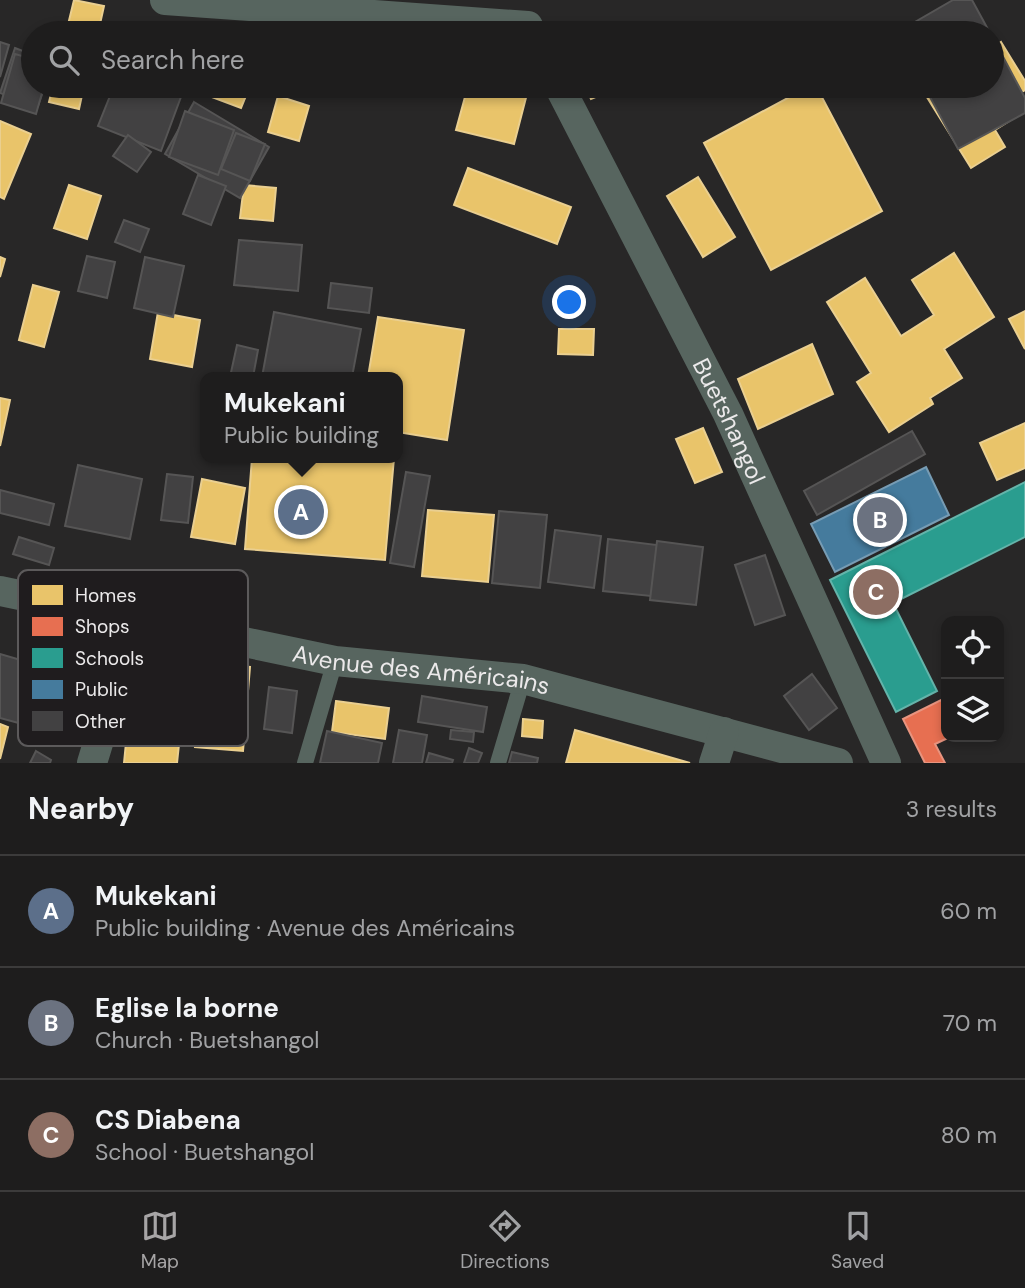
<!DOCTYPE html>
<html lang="en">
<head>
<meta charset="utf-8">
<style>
	:root { --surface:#1e1d1d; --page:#262626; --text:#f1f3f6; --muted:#a1a2a4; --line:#3c3b3b; --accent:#a7a5a6 }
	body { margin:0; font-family:"DM Sans",sans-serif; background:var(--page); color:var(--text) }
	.controls { position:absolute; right:21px; bottom:21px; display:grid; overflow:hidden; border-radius:14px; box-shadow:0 4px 10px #0003 }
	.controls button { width:63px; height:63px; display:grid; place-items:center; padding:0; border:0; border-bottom:2px solid var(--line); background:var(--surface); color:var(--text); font:35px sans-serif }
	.you { position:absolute; left:570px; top:303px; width:24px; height:24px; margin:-18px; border:5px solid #fff; border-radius:50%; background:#1a73e8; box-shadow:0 0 0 10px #1a73e833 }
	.badge { display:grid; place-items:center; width:46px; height:46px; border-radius:50%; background:var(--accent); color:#fff; font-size:23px; font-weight:700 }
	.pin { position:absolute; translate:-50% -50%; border:4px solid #fff; box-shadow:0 2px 7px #0006 }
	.popup { position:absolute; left:200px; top:372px; width:203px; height:91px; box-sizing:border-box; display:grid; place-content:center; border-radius:14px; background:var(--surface); filter:drop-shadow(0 2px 5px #0005); font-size:23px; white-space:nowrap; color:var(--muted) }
	.popup b { font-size:26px; color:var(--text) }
	.popup::after { content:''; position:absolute; left:50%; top:100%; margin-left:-14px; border:14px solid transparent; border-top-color:var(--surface) }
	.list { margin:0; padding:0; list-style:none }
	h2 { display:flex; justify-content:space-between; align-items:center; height:91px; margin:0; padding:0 28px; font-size:30px }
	h2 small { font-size:23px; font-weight:400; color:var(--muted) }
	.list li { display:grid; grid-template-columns:46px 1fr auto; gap:21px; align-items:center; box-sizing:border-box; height:112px; padding:0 28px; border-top:2px solid var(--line) }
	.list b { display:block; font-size:26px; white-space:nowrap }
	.list p { margin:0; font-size:23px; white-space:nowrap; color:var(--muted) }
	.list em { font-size:23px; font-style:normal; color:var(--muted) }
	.icon { flex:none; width:38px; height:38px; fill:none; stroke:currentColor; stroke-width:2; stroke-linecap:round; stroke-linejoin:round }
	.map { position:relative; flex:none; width:1025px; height:763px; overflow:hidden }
	.search { position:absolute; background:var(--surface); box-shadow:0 4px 10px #0003; left:21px; right:21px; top:21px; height:77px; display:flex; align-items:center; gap:18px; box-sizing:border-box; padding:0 24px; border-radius:38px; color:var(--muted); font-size:26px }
	.sheet { height:427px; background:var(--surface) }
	nav { display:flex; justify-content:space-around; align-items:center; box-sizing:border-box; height:98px; border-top:2px solid var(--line); background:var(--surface); font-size:19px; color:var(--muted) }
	nav a { display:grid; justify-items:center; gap:4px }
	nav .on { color:var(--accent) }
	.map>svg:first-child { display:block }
	.homes { fill:#e9c46a; stroke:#eacf90; stroke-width:2 }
	.shops { fill:#e76f51; stroke:#e8947f; stroke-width:2 }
	.schools { fill:#2a9d8f; stroke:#64b4aa; stroke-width:2 }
	.public { fill:#457b9d; stroke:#779cb4; stroke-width:2 }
	.building { fill:#424142; stroke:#565555; stroke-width:2 }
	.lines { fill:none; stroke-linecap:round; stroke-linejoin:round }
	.service { stroke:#57655f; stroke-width:16 }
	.minor { stroke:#57655f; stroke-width:30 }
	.labels { text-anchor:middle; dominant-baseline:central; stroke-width:7; stroke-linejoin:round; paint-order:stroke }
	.street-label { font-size:24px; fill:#ebe9ea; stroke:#1f1c1e }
	.key { fill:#1f1c1e; stroke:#5c5a5b; stroke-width:2 }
	.key-label { font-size:19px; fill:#ebe9ea }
</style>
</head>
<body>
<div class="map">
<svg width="1025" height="763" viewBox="0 0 1025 763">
	<rect width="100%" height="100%" fill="#282727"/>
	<g class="homes">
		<polygon points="74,0 104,6 98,33 66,33"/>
		<polygon points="968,25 974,33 955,33"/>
		<polygon points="1001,42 1025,81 1025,90 1013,97 1022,113 995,130 1005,147 971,168 920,86 992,86 992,48"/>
		<polygon points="53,86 84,86 79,109 49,102"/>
		<polygon points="124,86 177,86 155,139 109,119"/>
		<polygon points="197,86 250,86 241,108 196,91"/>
		<polygon points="468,86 529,86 514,144 456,130"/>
		<polygon points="585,86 606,86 608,92 591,99"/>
		<polygon points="810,86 816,86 882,211 771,270 704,143"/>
		<polygon points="278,96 309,106 299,141 268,132"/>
		<polygon points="0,121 31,134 4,199 0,197"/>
		<polygon points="468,168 571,207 557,244 454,205"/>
		<polygon points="698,177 735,237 703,257 667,196"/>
		<polygon points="69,185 101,196 87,239 54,228"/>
		<polygon points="244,185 276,188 273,221 240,218"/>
		<polygon points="954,253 994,317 944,349 962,378 930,398 933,404 889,432 857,382 871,373 827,302 865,278 901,336 934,315 912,280"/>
		<polygon points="0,257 5,259 0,277"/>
		<polygon points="33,285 59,292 44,347 19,340"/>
		<polygon points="1025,311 1025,349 1009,319"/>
		<polygon points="158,312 200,320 192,367 150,359"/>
		<polygon points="378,317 464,330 447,440 397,432 397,377 368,377"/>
		<polygon points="559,329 594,329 593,355 558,354"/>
		<polygon points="812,344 833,394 758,429 738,379"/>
		<polygon points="0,398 10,400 0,446"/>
		<polygon points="1025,423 1025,468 997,480 980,443"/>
		<polygon points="703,428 722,472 695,483 676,439"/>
		<polygon points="252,458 394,458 385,560 245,549"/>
		<polygon points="202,479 245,488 235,544 191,537"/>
		<polygon points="428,510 494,515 488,582 422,576"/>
		<polygon points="202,663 250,667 243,751 195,747"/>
		<polygon points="132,682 185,688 177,763 124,763"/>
		<polygon points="336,701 389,708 385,739 332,732"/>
		<polygon points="523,719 543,721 542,738 522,736"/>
		<polygon points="0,724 8,727 0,759"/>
		<polygon points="575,730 690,763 566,763"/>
	</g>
	<polygon class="shops" points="941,700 946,710 946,737 950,737 935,744 945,763 925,763 903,719"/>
	<polygon class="schools" points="1025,482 1025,537 893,603 937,691 896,712 830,580"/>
	<polygon class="public" points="926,467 949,515 835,572 811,524"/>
	<g class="building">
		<polygon points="273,0 295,0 294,29 273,29"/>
		<polygon points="953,0 972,0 990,33 896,33"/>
		<polygon points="992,36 1025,98 1025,113 958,149 924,86 992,86"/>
		<polygon points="0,42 9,45 0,77"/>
		<polygon points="15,48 33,55 33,86 45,86 38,106 0,93"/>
		<polygon points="15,54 33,59 33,86 44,86 36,114 1,103"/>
		<polygon points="114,86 185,86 161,151 98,126"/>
		<polygon points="194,102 269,147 240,198 165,154"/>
		<polygon points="185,111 234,130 218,175 169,157"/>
		<polygon points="236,133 265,144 250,181 221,169"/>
		<polygon points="128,135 151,152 137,172 113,156"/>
		<polygon points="198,175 226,186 211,225 183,214"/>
		<polygon points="124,220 149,229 140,252 115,242"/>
		<polygon points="239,240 302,245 298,291 234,285"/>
		<polygon points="87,256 115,262 107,298 78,291"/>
		<polygon points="145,257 184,266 173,317 134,308"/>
		<polygon points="331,283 372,288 369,313 328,308"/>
		<polygon points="274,312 361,329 352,377 262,377"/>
		<polygon points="237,345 258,350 253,377 230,377"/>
		<polygon points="912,431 925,454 817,515 804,491"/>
		<polygon points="78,465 142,479 130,539 65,526"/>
		<polygon points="406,472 430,476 414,567 390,563"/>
		<polygon points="167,474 193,477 188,523 161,520"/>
		<polygon points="0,490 54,504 49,525 0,513"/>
		<polygon points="499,511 547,515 540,588 492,583"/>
		<polygon points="555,530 601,536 594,588 548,582"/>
		<polygon points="19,537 54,548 49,565 13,554"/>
		<polygon points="608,539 657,545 651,596 603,591"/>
		<polygon points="657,541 703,547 696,605 650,600"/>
		<polygon points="765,555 785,615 755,625 735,565"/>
		<polygon points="0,654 65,673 48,731 0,718"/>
		<polygon points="812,674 837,708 809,730 784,696"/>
		<polygon points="269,687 297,691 292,733 264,729"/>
		<polygon points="422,696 487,707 483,732 418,722"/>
		<polygon points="399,730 427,735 422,763 393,763"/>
		<polygon points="451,730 474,732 473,742 450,739"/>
		<polygon points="327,731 382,743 378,763 320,763"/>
		<polygon points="469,748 482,753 478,763 464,763"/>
		<polygon points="36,751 51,760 50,763 30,763"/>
		<polygon points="512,752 538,758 537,763 509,763"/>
		<polygon points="429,753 453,760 452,763 426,763"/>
	</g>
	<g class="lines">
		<g class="service">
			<polyline points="305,763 335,661"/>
			<polyline points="498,763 523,679"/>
		</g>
		<g class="minor">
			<polyline points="165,0 528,26"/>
			<path id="s1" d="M559 86 728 414 886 763"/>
			<path id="s2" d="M0 591 335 661 523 679 838 763"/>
			<polyline points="92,763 136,619"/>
			<polyline points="714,763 724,732"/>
		</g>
	</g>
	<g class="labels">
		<g class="street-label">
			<text stroke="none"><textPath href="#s1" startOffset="376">Buetshangol</textPath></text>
			<text stroke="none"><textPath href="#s2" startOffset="429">Avenue des Américains</textPath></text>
		</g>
	</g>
	<rect x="18" y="570" width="230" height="176" rx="10" class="key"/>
	<rect x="32" y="585" width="31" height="20" fill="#e9c46a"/>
	<rect x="32" y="617" width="31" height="19" fill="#e76f51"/>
	<rect x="32" y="648" width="31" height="20" fill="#2a9d8f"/>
	<rect x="32" y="680" width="31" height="19" fill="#457b9d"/>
	<rect x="32" y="711" width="31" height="20" fill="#424142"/>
	<g class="key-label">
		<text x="75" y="602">Homes</text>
		<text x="75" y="633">Shops</text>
		<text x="75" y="665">Schools</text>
		<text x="75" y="696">Public</text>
		<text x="75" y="728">Other</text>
	</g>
</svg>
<div class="controls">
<button><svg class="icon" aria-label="locate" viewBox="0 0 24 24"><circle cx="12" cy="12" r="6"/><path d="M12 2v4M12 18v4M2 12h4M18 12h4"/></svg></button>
<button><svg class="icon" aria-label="layers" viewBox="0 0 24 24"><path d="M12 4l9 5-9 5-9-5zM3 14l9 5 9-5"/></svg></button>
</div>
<div class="you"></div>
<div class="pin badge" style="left:301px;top:512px;background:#5c6f8a">A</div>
<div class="popup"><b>Mukekani</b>Public building</div>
<div class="pin badge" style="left:880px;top:520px;background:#6b7280">B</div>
<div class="pin badge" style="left:876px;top:592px;background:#8d6e63">C</div>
<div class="search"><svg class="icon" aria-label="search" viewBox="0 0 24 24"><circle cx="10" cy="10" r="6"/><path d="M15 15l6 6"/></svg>Search here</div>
</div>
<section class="sheet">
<h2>Nearby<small>3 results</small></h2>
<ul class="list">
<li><span class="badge" style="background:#5c6f8a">A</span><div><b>Mukekani</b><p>Public building · Avenue des Américains</p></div><em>60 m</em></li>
<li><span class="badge" style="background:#6b7280">B</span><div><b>Eglise la borne</b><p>Church · Buetshangol</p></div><em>70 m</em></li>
<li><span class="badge" style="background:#8d6e63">C</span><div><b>CS Diabena</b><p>School · Buetshangol</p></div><em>80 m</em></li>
</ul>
</section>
<nav>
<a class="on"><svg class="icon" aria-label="map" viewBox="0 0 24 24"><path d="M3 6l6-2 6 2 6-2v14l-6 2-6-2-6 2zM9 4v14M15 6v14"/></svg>Map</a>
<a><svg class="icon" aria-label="directions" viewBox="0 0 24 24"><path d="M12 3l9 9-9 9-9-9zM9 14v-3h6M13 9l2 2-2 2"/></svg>Directions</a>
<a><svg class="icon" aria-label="saved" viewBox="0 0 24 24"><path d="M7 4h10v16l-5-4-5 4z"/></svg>Saved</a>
</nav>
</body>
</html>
